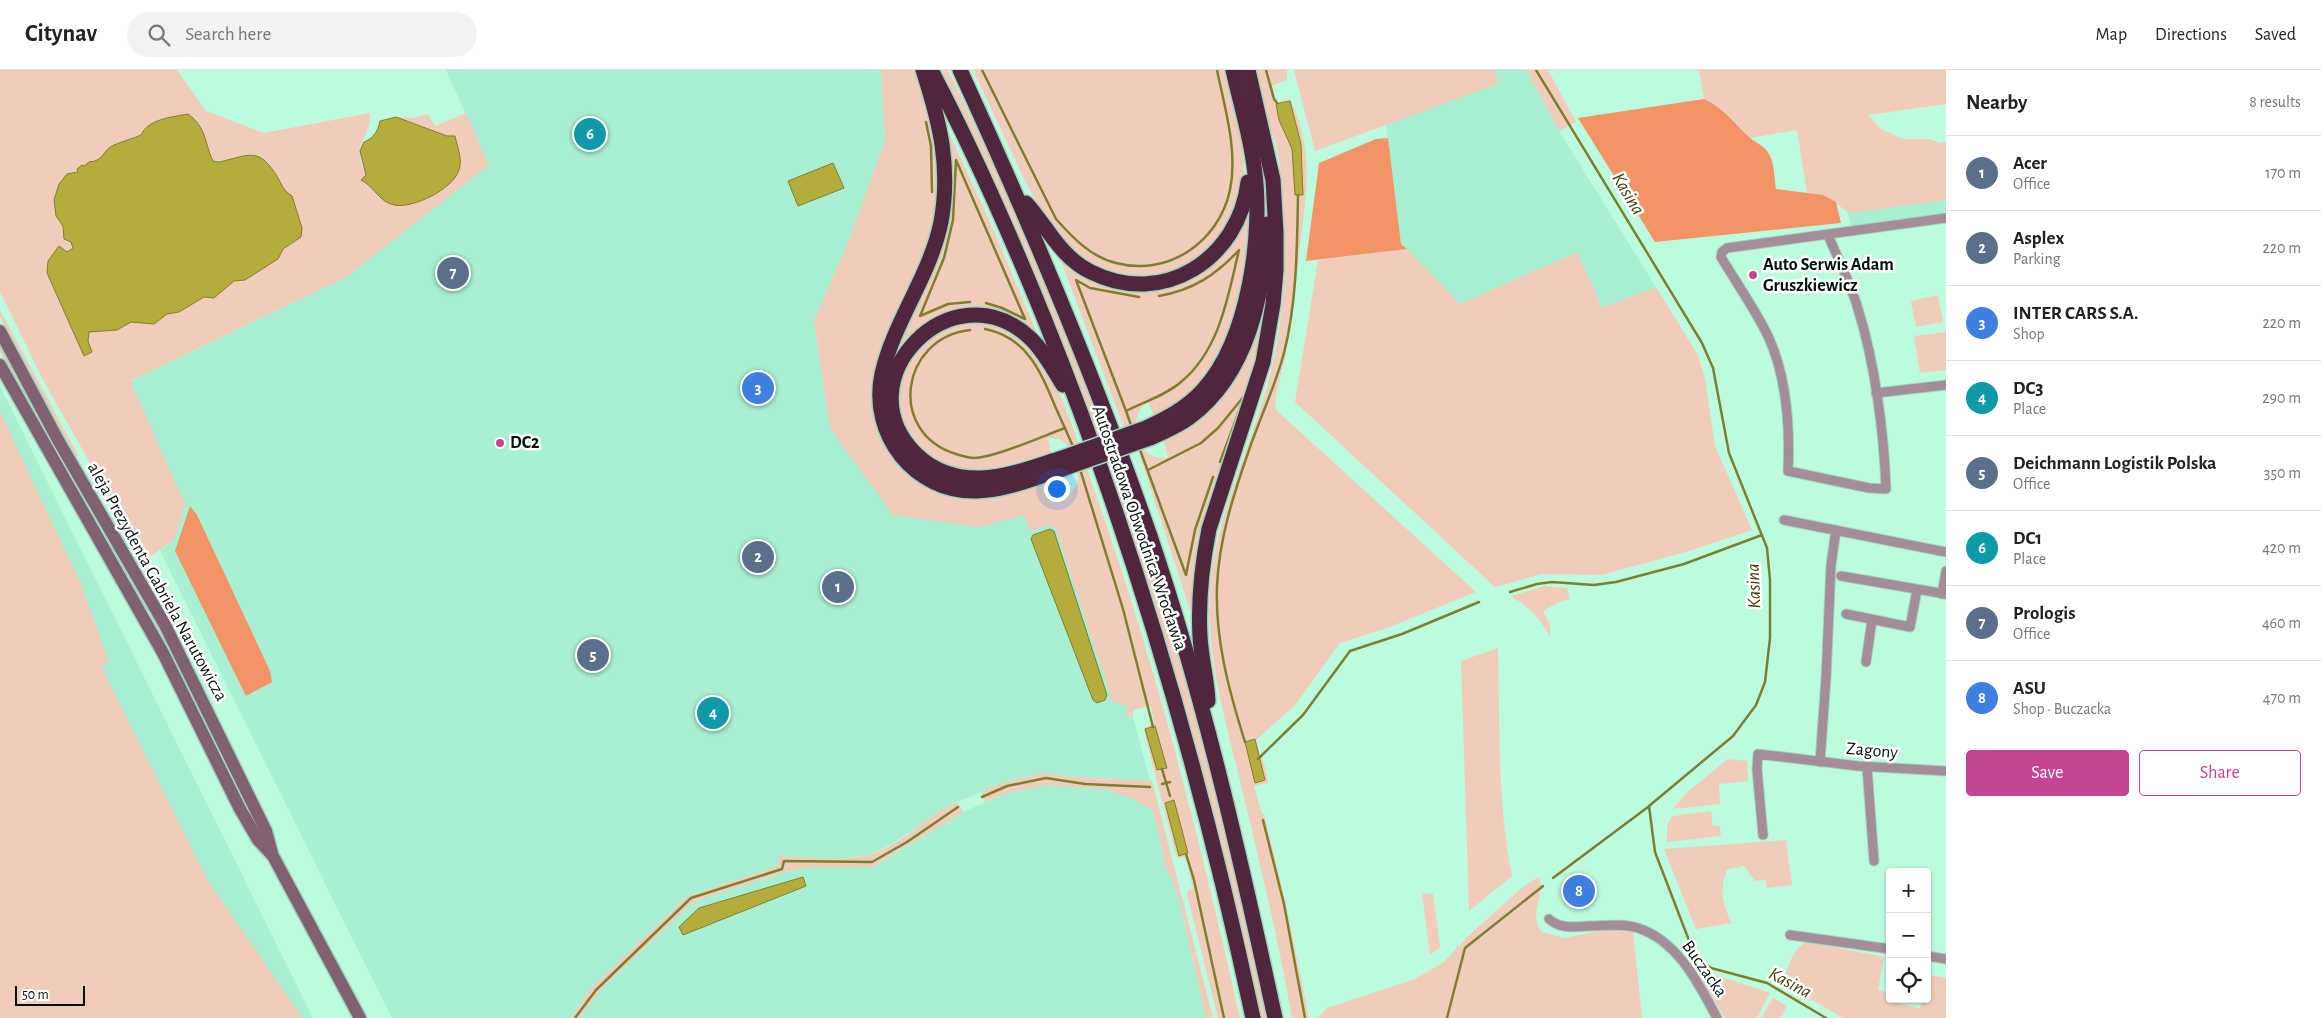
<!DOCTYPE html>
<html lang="en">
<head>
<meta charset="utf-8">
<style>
	:root { --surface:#fff; --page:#f2f2f2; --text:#222; --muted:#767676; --line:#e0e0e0; --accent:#c34593 }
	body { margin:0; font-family:"Alegreya Sans",sans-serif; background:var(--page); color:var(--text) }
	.controls { position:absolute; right:15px; bottom:15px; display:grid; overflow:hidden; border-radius:5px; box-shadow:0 1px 4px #0004 }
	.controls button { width:45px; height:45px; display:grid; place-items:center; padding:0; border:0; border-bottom:1px solid var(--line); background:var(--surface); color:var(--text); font:25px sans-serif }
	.scale { position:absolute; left:15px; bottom:12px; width:70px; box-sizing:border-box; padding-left:5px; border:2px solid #00130a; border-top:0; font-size:14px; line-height:18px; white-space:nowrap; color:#00130a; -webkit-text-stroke:4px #fff; paint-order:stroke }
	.you { position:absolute; left:1056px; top:418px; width:18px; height:18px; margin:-12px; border:4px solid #fff; border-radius:50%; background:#1a73e8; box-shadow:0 0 0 8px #1a73e833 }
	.badge { display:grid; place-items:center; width:32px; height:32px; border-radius:50%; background:var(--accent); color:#fff; font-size:16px; font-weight:700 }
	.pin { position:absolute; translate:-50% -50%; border:2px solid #fff; box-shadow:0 1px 5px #0006 }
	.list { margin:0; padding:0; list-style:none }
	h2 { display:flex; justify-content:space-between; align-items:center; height:65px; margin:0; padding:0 20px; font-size:21px }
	h2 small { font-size:16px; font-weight:400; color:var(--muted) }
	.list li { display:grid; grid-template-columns:32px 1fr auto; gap:15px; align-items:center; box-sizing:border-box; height:75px; padding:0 20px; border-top:1px solid var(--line) }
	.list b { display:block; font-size:19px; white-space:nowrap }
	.list p { margin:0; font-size:16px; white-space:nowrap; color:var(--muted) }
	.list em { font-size:16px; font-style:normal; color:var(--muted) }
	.actions { display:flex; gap:10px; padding:15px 20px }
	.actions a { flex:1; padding:11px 0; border:1px solid var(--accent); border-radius:5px; text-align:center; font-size:18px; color:var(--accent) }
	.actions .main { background:var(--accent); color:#fff }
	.icon { flex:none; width:28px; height:28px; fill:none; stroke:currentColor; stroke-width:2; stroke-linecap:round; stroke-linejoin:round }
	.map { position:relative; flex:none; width:1946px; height:948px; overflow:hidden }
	header { display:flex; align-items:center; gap:30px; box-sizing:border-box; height:70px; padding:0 25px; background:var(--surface); border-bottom:1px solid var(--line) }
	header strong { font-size:24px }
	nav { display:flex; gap:28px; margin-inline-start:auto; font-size:18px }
	.search { width:350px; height:45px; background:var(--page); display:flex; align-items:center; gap:12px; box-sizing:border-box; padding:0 18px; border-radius:28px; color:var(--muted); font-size:19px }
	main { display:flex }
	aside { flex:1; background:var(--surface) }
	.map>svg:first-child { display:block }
	.built { fill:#a9efd1 }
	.green { fill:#f2ccbb; fill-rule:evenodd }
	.forest { fill:#f49466 }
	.water { fill:#b4ad3d; stroke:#7e7f2e }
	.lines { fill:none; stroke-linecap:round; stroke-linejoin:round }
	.stream { stroke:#7e7f2e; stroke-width:2.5 }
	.street-casing { stroke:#9fd6bd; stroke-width:11 }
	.secondary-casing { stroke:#9fd6bd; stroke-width:15 }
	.highway-casing { stroke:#9fd6bd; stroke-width:18 }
	.street { stroke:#a48c98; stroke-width:9 }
	.secondary { stroke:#806071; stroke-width:12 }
	.highway { stroke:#50253e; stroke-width:15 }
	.highway-bridge-casing { stroke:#9fd6bd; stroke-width:18; stroke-linecap:butt }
	.highway-bridge { stroke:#50253e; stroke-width:15 }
	.poi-dot { fill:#c34593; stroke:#fff; stroke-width:2 }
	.labels { text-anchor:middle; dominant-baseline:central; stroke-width:5; stroke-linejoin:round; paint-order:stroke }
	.poi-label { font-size:18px; font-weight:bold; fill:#00130a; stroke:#fff; text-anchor:start }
	.street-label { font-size:18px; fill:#00130a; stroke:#fff }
	.water-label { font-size:19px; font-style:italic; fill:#433f00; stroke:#fff }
</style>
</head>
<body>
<header>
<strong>Citynav</strong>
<div class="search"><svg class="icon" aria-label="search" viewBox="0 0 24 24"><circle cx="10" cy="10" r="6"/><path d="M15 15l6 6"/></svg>Search here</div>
<nav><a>Map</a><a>Directions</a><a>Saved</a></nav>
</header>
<main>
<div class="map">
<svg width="1946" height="948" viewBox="0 0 1946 948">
	<rect width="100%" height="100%" fill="#bdfbdf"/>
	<g class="built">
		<polygon points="446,0 881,0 885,71 848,172 814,251 830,358 979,457 1067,433 1132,643 1150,711 1076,707 1044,703 1001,713 950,735 890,775 869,785 778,796 688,826 592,917 571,948 392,948 160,481 174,470 129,312 346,207 489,95"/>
		<polygon points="1495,0 1526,0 1564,69 1656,217 1602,238 1577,182 1460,234 1401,174 1386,54 1497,14"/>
		<polygon points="1946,130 1946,143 1851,156 1848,143"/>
		<polygon points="0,316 89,496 313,948 0,948"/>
		<polygon points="1046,715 1104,719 1131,728 1153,740 1165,794 1179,828 1206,948 579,948 602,918 690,835 701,829 788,801 812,797 873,797 963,742 1009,722"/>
	</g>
	<g class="green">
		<path d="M0 0H177L206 41 264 63 370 43C371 61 362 66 360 81 359 95 372 116 379 128L447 67 396 47 414 48 428 44 435 56 466 43 489 95 346 207 130 311 185 434 174 470 145 490 43 310 0 222ZM188 44 213 91 262 87 278 108 301 167 283 179 278 189 245 210 234 211 214 228 204 227 179 242 167 244 154 254 131 252 117 260 89 262 88 271 67 182 73 178 71 172 64 169 63 156 56 146 54 130 67 104H75L89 92H96L103 87 113 75 141 65 154 52Z"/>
		<path d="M881 0H915C932 40 941 82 938 125 935 175 908 223 889 268 885 279 878 291 875 303 865 341 881 384 912 408 952 437 980 427 1024 417 1036 414 1049 412 1060 408L1067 424C1089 415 1075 379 1060 369L1048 368 1051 384 1043 386 1044 388C1014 396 984 407 954 399 939 396 924 383 915 371 893 340 893 314 916 283 920 278 925 270 930 266 937 262 947 259 955 256 983 243 1018 261 1036 283 1062 315 1081 382 1095 422 1156 594 1200 770 1240 948H1218L1187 824 1188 820 1193 818 1185 787 1178 788 1176 785 1146 669 1144 659 1154 652 1151 636 1133 640V646L1128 647 1127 636 1109 630 1110 624 1056 459 1050 455 1030 461 1024 445 979 457 893 445 830 358 814 251 848 172 885 71ZM1153 657H1155L1157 700 1146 659ZM1165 732 1188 784 1179 785Z"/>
		<path d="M940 0H948C1006 118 1060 237 1105 361 1176 552 1224 749 1268 948H1261C1217 750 1167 556 1098 365 1053 240 997 120 940 0Z"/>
		<polygon points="973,0 1226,0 1243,80 1244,105 1239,134 1217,172 1186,196 1149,207 1123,205 1105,201 1079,187 1046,149 1026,113"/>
		<path d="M1255 0H1287V10L1272 16 1277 32 1290 29C1315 83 1306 122 1300 178 1296 211 1293 244 1287 276 1284 295 1278 313 1275 332L1276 340 1476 522 1387 558 1340 573 1295 635 1255 671 1264 693 1268 713 1254 716 1262 744H1264L1285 830 1309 948H1292C1278 868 1259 790 1240 711 1225 648 1206 587 1210 522 1214 450 1247 387 1266 319 1276 286 1281 250 1284 215 1286 190 1285 73 1269 59Z"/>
		<polygon points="1294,0 1495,0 1497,14 1315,81"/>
		<polygon points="1526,0 1548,0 1576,52 1560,61"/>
		<path d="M1699 0H1946V34L1868 45 1881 59 1903 69H1930L1940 73 1946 72V130L1848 143C1835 131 1825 125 1807 123L1797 60 1749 68C1735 52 1724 38 1704 29Z"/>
		<path d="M950 65 987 145 1038 265C996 231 940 227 905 274L906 275C872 326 894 400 958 411 991 417 1022 405 1052 394L1053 398C1029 407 1003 417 976 416 905 415 874 355 891 291 894 277 901 272 906 259 921 225 937 192 945 156 953 126 951 96 950 65Z"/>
		<path d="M1248 145H1250L1249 176 1238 237 1220 286 1194 322 1154 346 1148 332C1124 346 1139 395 1168 387L1164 371C1230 337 1250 295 1266 224L1262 275 1193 549 1138 380 1133 381 1060 189C1074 200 1090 211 1107 215 1114 216 1197 204 1202 201 1224 188 1238 168 1248 145Z"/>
		<polygon points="1407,179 1460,234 1577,182 1602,238 1656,217 1698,285 1705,308 1715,376 1752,460 1686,482 1601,505 1542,504 1495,517 1295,332 1318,190"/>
		<polygon points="1938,225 1943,252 1916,257 1911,231"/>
		<polygon points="0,240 79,387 75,386 0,247"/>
		<polygon points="1946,262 1946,300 1920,303 1914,266"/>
		<polygon points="0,274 153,545 170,578 168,579 48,370 0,282"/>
		<polygon points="0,342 79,510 109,592 101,596 209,813 303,948 0,948"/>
		<path d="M1545 516 1567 518 1570 529 1559 532 1543 541 1550 555V566C1538 547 1531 538 1511 526Z"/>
		<path d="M1498 578C1500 654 1497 732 1512 806L1469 841 1461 591Z"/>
		<polygon points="1728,689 1747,691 1748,711 1719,714 1720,734 1673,739 1685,724"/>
		<polygon points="1044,703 1076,707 1152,711 1213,948 1206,948 1179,828 1165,794 1153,740 1131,728 1104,719 1046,715 1009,722 985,732 981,722 1001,713"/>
		<path d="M958 732 963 742 872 797H812L788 801 701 829 690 835 602 918 579 948H571L592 917 688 826 778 796 779 786C805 787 843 792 868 785 902 776 926 745 958 732Z"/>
		<polygon points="1711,741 1713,756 1720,756 1721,766 1667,772 1667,756 1672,746"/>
		<path d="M1786 770 1792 815 1767 818 1766 810 1755 811 1744 796 1726 800C1726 806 1723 809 1723 815 1721 829 1725 840 1732 853L1696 859 1664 779Z"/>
		<path d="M1539 807C1546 827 1527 844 1542 862L1564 868 1601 861 1633 862 1642 948H1318L1327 938 1415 909 1444 892 1466 868 1524 816Z"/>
		<polygon points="1422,823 1433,824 1440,877 1430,885"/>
		<path d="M1808 872 1884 887 1878 920 1890 923V929H1899V933L1920 939 1923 929H1927L1929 905 1946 908V948H1843L1783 913C1788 899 1792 877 1808 872Z"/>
		<polygon points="1698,899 1770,923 1757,948 1725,948 1695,901"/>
		<polygon points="1773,928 1787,936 1780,948 1761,948"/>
	</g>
	<g class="forest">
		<path d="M1704 29C1724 38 1733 52 1749 67 1754 72 1763 75 1767 81 1775 91 1774 107 1776 119L1823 125 1836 132 1841 153 1655 172 1578 48Z"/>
		<polygon points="1388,68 1401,174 1407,179 1306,191 1319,93 1376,69"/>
		<polygon points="190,436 197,445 270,601 272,612 246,626 175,481"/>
	</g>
	<g class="water">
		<polygon points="1290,31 1301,74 1303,125 1295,125 1292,79 1279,50 1276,34"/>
		<path d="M188 44C207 58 204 72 213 91L219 92C250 85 259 76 278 108 283 117 283 120 292 126L302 158 301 167 283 179 278 189 245 210 234 211 214 228 204 227 179 242 167 244 154 254 131 252 117 260 89 262 88 271 92 282 84 286 47 203 48 191 59 176 67 182 73 178 71 172 64 169 63 156 56 146 54 130 59 114 67 104 78 102 77 99 82 95 84 96 89 92C105 91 102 80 114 75 123 71 132 69 141 65 148 49 172 47 188 44Z"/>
		<path d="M396 47 447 66H455C457 76 463 90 459 100 453 119 413 139 394 135 379 132 375 117 361 110L366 105 360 81 364 72C374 68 378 61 380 51Z"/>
		<polygon points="833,93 844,118 798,136 788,111"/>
		<polygon points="1050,459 1054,461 1107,625 1105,630 1097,633 1093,630 1031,469 1033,465"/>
		<polygon points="1155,656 1167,698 1157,700 1145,659"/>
		<polygon points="1255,669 1265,710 1255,713 1245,672"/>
		<polygon points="1174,730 1188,783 1179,786 1165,733"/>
		<polygon points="803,807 806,816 683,865 679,857 699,838"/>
	</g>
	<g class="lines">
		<g class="stream">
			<path d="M982 0 1056 149C1073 168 1091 187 1116 193 1168 207 1219 172 1230 120 1238 81 1225 39 1217 0"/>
			<polyline points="1266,0 1274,29 1277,33"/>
			<polyline points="1536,0 1702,273 1713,298 1729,383 1767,478 1770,510 1770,568 1765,612 1756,635 1733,666 1649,736 1655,782 1695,886 1711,898 1767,913 1826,948"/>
			<polyline points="926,52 931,76 932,122"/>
			<path d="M1139 227 1090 218 1076 210 1126 341C1144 332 1166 325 1181 312 1220 280 1228 226 1239 180 1216 205 1193 220 1159 226"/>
			<polyline points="970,232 948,234 920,246 944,188 953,150 956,90 1025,249 1002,238 986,233"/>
			<path d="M985 259C1026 267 1040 300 1055 336 1061 350 1068 364 1074 379"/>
			<path d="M970 260C900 268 887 363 956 384 962 386 969 388 975 388 996 387 1043 366 1065 358"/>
			<polyline points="1126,341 1132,358"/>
			<polyline points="1139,377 1186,505 1195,460 1213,407"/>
			<polyline points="1080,399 1123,539 1153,657"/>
			<polyline points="1148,400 1201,373 1218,358 1245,325 1220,392"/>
			<polyline points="1510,522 1537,514 1552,512 1594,515 1616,512 1684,494 1762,465"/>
			<path d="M1245 672C1229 621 1215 570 1217 516 1219 470 1233 426 1248 383 1259 350 1275 317 1284 283 1297 232 1297 177 1298 125"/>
			<polyline points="1258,689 1303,645 1350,581 1402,564 1479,532"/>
			<polyline points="1162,699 1170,726"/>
			<polyline points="1162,714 1170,712"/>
			<polyline points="982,727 1007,716 1046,708 1085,714 1150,717"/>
			<polyline points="1263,750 1284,834 1305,948"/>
			<polyline points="1186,784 1194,810 1224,948"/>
			<polyline points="1553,808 1648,737"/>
			<polyline points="575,948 596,920 691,828 782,799 784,791 872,792 907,772 958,737"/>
			<polyline points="1447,948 1465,878 1543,816"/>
		</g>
		<g class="street-casing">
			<g id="street">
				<path d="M1828 165C1838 189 1851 214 1858 239 1875 293 1884 363 1886 419L1869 418 1788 401C1790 357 1787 307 1768 266 1755 239 1737 214 1721 187L1722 182 1727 178 1946 148"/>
				<polyline points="1876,323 1946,315"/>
				<polyline points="1784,450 1946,482"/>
				<polyline points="1841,506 1946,524"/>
				<polyline points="1942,524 1946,501"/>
				<polyline points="1846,544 1910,557 1917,520"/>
				<polyline points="1866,592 1872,550"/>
				<polyline points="1820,692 1826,608 1831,495 1836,460"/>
				<polyline points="1867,697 1874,791"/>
				<polyline points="1763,765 1757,699 1758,684 1858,696 1946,701"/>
				<path d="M1549 849C1560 859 1574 857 1589 856 1605 856 1623 853 1638 858 1678 871 1699 914 1717 948"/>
				<polyline points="1790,865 1890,879"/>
				<polyline points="1927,886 1946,889"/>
			</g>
		</g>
		<g class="secondary-casing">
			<g id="secondary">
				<polyline points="0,261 58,370 165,555 266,761 272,783"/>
				<polyline points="0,295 163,583 240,739 258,770 273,786 360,948"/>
			</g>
		</g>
		<g class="highway-casing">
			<g id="highway">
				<path d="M923 0C940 53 951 97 941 152 930 206 894 251 882 304 869 365 915 423 977 421 1008 420 1037 407 1065 398"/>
				<path d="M931 0C973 80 1010 164 1044 248 1136 475 1202 709 1253 948"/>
				<path d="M960 0C1030 153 1095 307 1150 466 1203 623 1240 786 1275 948"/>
				<path d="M1026 133C1048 157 1060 187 1091 202 1163 238 1239 189 1248 112"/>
				<path d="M1146 358C1167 348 1187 338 1203 320 1249 270 1264 162 1254 96 1250 64 1240 32 1233 0"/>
				<path d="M1150 368C1164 362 1178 356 1190 347 1249 303 1264 223 1267 154"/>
				<path d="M1062 388C1036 396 1009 407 981 408 957 409 933 401 916 384 841 310 953 196 1030 268 1044 281 1053 299 1063 315"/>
				<path d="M1208 631C1207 609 1201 588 1200 566 1198 530 1202 494 1209 459L1263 292 1273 234 1276 200V163L1273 110 1248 0"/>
			</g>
		</g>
		<use href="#street" class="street"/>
		<use href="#secondary" class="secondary"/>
		<use href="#highway" class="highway"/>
		<g class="highway-bridge-casing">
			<g id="highway-bridge">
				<polyline points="1062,388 1146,358"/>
				<polyline points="1065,398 1150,368"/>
			</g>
		</g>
		<use href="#highway-bridge" class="highway-bridge"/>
	</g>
	<g class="poi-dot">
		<circle cx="1753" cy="205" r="5"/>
		<circle cx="500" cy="373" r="5"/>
	</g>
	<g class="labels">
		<g class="poi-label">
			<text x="1763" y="195">Auto Serwis Adam<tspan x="1763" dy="21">Gruszkiewicz</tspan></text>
			<text x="510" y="373">DC2</text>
		</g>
		<g class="street-label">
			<text transform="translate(1139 458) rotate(71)">Autostradowa Obwodnica Wrocławia</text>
			<text transform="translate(157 512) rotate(61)">aleja Prezydenta Gabriela Narutowicza</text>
			<text transform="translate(1872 681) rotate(5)">Zagony</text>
			<text transform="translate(1704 899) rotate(55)">Buczacka</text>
		</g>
		<g class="water-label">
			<text transform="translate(1628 124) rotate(59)">Kasina</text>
			<text transform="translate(1754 516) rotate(-92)">Kasina</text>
			<text transform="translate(1790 913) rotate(28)">Kasina</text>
		</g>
	</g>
</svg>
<div class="controls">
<button>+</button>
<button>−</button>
<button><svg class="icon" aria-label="locate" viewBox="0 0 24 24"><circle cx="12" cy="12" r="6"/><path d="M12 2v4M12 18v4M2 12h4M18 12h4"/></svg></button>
</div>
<div class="scale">50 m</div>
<div class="you"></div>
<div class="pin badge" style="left:838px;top:517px;background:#5c6f8a">1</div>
<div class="pin badge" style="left:758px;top:487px;background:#5c6f8a">2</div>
<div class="pin badge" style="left:758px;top:318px;background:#3f7fe0">3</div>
<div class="pin badge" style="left:713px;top:643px;background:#0f9aa8">4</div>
<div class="pin badge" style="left:593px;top:585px;background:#5c6f8a">5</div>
<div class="pin badge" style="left:590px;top:64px;background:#0f9aa8">6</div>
<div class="pin badge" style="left:453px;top:203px;background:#5c6f8a">7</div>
<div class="pin badge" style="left:1579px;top:821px;background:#3f7fe0">8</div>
</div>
<aside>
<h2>Nearby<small>8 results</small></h2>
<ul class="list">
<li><span class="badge" style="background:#5c6f8a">1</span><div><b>Acer</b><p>Office</p></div><em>170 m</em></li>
<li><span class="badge" style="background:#5c6f8a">2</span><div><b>Asplex</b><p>Parking</p></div><em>220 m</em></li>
<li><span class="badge" style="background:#3f7fe0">3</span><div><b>INTER CARS S.A.</b><p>Shop</p></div><em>220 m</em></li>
<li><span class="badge" style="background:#0f9aa8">4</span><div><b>DC3</b><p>Place</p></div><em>290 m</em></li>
<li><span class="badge" style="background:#5c6f8a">5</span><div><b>Deichmann Logistik Polska</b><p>Office</p></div><em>350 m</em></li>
<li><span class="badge" style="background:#0f9aa8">6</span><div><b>DC1</b><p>Place</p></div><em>420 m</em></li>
<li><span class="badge" style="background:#5c6f8a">7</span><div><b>Prologis</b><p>Office</p></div><em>460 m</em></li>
<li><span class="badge" style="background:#3f7fe0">8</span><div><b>ASU</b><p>Shop · Buczacka</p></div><em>470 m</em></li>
</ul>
<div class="actions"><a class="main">Save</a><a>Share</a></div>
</aside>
</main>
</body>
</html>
